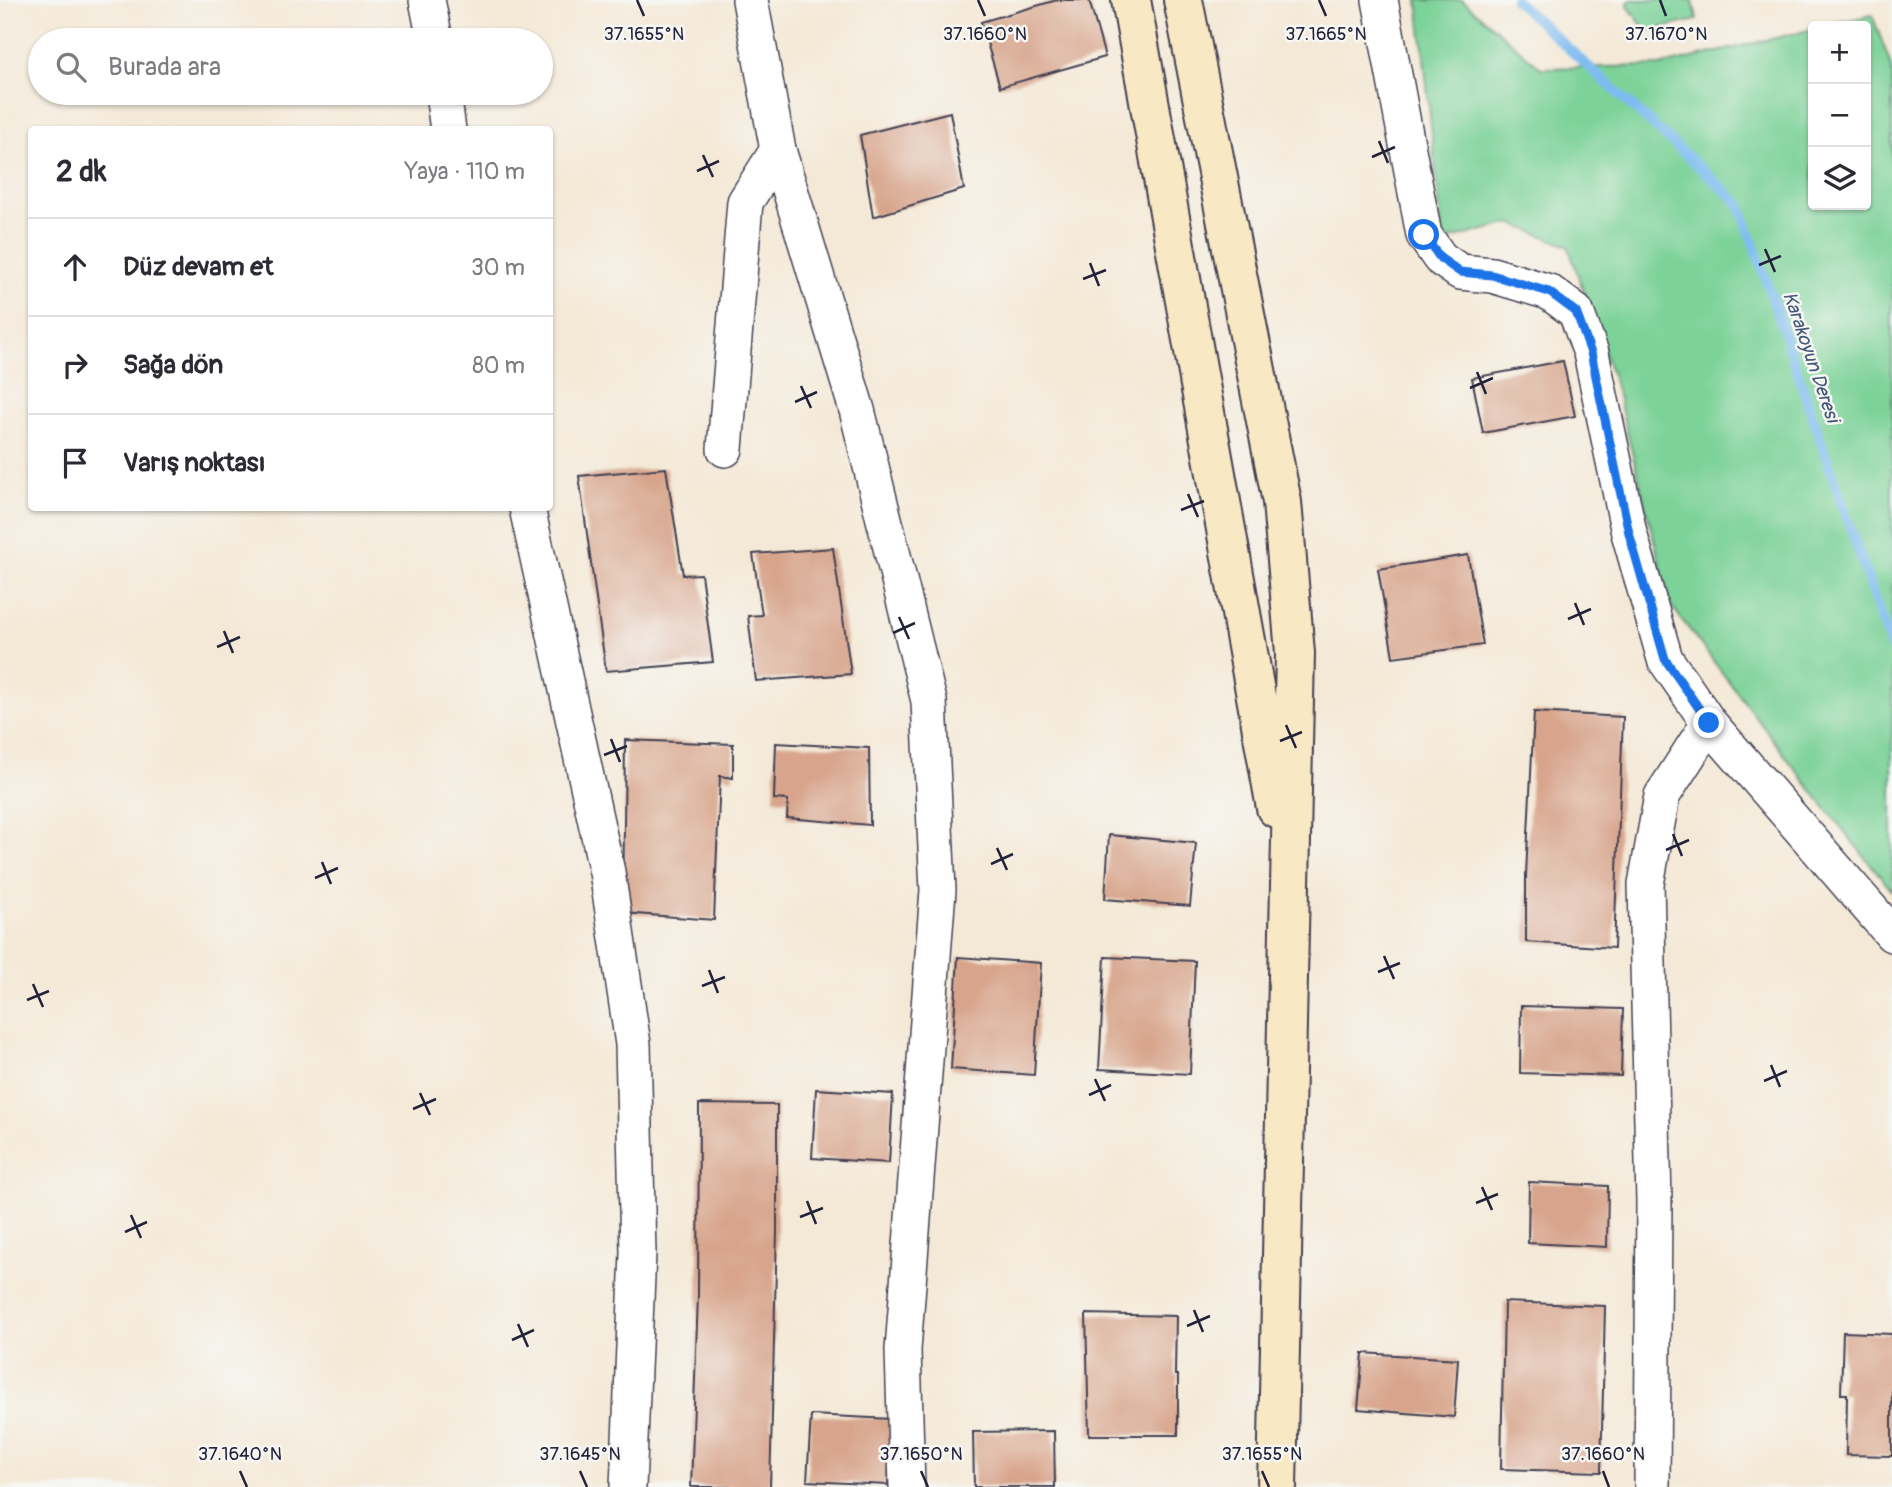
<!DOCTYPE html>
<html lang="tr">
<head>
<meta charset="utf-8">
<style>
	:root { --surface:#fff; --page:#f2f2f3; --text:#2b2b33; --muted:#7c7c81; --line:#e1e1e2 }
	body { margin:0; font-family:Pangolin,sans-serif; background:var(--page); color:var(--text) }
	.controls { position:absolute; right:21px; top:21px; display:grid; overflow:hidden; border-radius:7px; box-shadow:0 2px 5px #0004 }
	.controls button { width:63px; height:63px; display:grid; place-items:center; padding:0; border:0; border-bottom:2px solid var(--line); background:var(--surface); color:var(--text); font:35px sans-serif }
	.stop { position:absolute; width:21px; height:21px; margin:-16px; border:5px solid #1a73e8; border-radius:50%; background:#fff }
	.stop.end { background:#1a73e8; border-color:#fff; box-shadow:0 2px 7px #0008 }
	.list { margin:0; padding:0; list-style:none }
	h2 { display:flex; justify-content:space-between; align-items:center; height:91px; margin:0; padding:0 28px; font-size:30px }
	h2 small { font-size:23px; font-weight:400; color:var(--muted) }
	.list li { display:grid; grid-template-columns:46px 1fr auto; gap:21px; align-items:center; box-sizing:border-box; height:98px; padding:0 28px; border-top:2px solid var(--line) }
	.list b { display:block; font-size:26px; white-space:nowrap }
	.list em { font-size:23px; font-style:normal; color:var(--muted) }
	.icon { flex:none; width:38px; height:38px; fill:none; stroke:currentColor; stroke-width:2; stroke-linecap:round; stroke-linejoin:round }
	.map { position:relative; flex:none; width:1892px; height:1487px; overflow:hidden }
	.search { position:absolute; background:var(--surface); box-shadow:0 2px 5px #0004; left:28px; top:28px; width:525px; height:77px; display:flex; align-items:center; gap:18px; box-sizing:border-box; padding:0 24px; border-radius:38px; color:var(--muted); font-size:26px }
	.panel { position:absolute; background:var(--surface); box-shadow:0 2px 5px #0004; left:28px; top:126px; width:525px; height:385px; border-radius:7px }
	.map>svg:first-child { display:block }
	.green { fill:#7bd298; stroke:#4e7a6a; stroke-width:2 }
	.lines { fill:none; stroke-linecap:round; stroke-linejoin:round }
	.stream { stroke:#7dbbf0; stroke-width:10 }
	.building { fill:#d8a58c }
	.minor-casing { stroke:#424052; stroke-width:38 }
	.secondary-casing { stroke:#424052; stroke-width:42 }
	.minor { stroke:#fff; stroke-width:35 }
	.secondary { stroke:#f8e8c3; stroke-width:38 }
	.route { stroke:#1a73e8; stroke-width:9 }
	.ticks { fill:none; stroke:#22223b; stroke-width:2.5 }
	.labels { text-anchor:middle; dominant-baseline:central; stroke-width:5; stroke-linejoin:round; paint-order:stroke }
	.water-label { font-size:19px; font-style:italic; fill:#42587a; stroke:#f6f6f2 }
	.ticks-label { font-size:18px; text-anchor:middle; fill:#22223b; stroke:#f6f6f2; stroke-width:5; stroke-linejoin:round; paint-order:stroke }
</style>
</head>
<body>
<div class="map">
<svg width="1892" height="1487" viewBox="0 0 1892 1487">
	<rect width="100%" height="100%" fill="#f6f6f2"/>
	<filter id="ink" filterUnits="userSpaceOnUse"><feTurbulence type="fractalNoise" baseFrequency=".0143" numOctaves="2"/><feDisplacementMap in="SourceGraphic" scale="14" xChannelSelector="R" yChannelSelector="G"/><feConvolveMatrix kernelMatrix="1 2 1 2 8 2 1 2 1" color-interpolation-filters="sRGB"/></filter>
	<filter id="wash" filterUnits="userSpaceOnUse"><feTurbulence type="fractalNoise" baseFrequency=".00686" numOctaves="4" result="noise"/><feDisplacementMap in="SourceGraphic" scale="28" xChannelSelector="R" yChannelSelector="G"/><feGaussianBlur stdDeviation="1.57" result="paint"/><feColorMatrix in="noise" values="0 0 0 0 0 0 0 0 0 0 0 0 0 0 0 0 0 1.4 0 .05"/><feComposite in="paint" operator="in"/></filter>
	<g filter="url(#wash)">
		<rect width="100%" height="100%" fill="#f4e9d7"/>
		<g class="green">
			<polygon points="1418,0 1462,0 1541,68 1659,66 1813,29 1813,205 1866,205 1866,26 1823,26 1872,15 1892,68 1892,891 1809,787 1670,604 1615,384 1568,246 1511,223 1443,241"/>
			<polygon points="1629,0 1693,0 1697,20 1646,31 1628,6"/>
		</g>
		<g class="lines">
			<polyline class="stream" points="1515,0 1740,204 1892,650"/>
		</g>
		<g id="blocks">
			<g class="building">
				<polygon points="1057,0 1089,0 1105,57 1000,87 981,22"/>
				<polygon points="950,112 964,189 873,217 860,135"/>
				<polygon points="1563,361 1575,416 1483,433 1472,378"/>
				<polygon points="666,468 683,575 701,574 713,662 606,671 579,476"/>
				<polygon points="833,548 851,674 756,681 748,616 762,615 753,554"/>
				<polygon points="1468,555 1483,645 1393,657 1378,569"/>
				<polygon points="1534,712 1623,717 1614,948 1526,942 1526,875"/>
				<polygon points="625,740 733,744 733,778 720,776 714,920 623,913"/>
				<polygon points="776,743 869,748 870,825 787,818 788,800 774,799"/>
				<polygon points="1109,835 1196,843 1190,906 1105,899"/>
				<polygon points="958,957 1041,963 1034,1075 951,1069"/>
				<polygon points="1105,957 1195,961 1190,1074 1099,1069"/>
				<polygon points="1521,1006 1623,1009 1621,1076 1520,1073"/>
				<polygon points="816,1089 893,1094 889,1163 812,1158"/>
				<polygon points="699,1104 777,1105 777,1231 770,1487 691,1487 698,1296"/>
				<polygon points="1529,1182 1608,1186 1607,1247 1528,1243"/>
				<polygon points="1504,1302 1605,1306 1601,1472 1501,1469"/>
				<polygon points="1086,1314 1176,1316 1175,1375 1178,1375 1178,1435 1089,1435"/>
				<polygon points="1843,1332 1892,1334 1892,1456 1846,1455 1847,1394 1841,1394"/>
				<polygon points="1363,1353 1458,1359 1454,1417 1358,1409"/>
				<polygon points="811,1415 891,1419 888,1485 807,1481"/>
				<polygon points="1054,1431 1055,1487 974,1487 973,1432"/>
			</g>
		</g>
	</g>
	<g filter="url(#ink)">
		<use href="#blocks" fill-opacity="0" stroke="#424052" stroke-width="2"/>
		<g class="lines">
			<g class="minor-casing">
				<g id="minor">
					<polyline points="427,0 435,40"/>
					<polyline points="750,0 778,150 857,410 929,701 938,890 903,1350 907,1487"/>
					<polyline points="1380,0 1424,235 1440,258 1460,272 1492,275 1549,292 1576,312 1591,353 1629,533 1665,659 1709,723 1892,934"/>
					<polyline points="443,93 448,130"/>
					<polyline points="725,449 745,202 778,150"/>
					<polyline points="527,508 607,872 633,1044 638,1253 628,1487"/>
					<polyline points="1652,1487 1654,1201 1646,884 1662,796 1709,723"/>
				</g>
			</g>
			<g class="secondary-casing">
				<g id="secondary">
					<polyline points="1131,0 1276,808"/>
					<polyline points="1183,0 1282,502 1295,653 1277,1487"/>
				</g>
			</g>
			<use href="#minor" class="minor"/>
			<use href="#secondary" class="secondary"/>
		</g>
	</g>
	<g class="lines" filter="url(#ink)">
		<polyline class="route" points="1424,235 1440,258 1460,272 1492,275 1549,292 1576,312 1591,353 1629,533 1665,659 1709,723"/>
	</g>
	<path class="ticks" d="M637 0 644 16M978 0 985 16M1319 0 1326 16M1660 0 1666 16M1379 141 1388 163M703 155 713 177M1372 157 1395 147M697 171 719 161M1765 249 1775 272M1090 263 1099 286M1759 265 1781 256M1083 279 1106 270M1477 372 1486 394M801 386 811 408M1470 388 1493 378M795 402 817 392M1188 494 1198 517M1181 510 1204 501M1575 603 1584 625M899 617 909 639M1568 619 1591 609M224 631 233 653M893 633 915 623M217 647 240 637M1286 725 1296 748M611 739 620 762M1280 741 1302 732M604 755 627 746M1673 834 1682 856M997 848 1007 870M1666 850 1689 840M322 862 331 884M991 864 1013 854M315 878 338 868M1384 956 1394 979M709 970 718 993M1378 972 1400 963M33 984 43 1007M702 986 725 977M27 1000 49 991M1771 1065 1780 1087M1095 1079 1105 1101M1764 1081 1787 1071M420 1093 430 1115M1089 1095 1111 1085M413 1109 436 1099M1482 1187 1492 1210M807 1201 816 1224M1476 1203 1498 1194M131 1215 141 1238M800 1217 823 1208M125 1232 147 1222M1194 1310 1203 1332M518 1324 528 1347M1187 1326 1210 1316M512 1340 534 1330M240 1471 247 1487M580 1471 587 1487M921 1471 928 1487M1262 1471 1269 1487M1603 1471 1609 1487"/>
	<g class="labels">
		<g class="water-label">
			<text transform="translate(1811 357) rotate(71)">Karakoyun Deresi</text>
		</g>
	</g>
	<g class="ticks-label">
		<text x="644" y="40">37.1655°N</text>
		<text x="985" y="40">37.1660°N</text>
		<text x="1326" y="40">37.1665°N</text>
		<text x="1666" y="40">37.1670°N</text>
		<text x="240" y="1460">37.1640°N</text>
		<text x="580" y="1460">37.1645°N</text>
		<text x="921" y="1460">37.1650°N</text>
		<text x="1262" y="1460">37.1655°N</text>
		<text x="1603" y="1460">37.1660°N</text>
	</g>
</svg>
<div class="controls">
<button>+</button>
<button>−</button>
<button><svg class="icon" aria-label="layers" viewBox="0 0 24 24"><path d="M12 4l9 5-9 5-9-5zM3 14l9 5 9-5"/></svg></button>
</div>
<div class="stop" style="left:1424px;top:235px"></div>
<div class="stop end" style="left:1709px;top:723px"></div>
<div class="search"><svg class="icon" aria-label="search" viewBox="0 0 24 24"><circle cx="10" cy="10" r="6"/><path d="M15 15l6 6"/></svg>Burada ara</div>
<section class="panel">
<h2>2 dk<small>Yaya · 110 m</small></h2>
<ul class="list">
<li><svg class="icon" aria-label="ahead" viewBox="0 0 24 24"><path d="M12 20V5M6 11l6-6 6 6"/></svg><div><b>Düz devam et</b></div><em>30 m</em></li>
<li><svg class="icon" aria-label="right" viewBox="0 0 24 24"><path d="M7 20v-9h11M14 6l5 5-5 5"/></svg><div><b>Sağa dön</b></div><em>80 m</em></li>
<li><svg class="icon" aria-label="arrive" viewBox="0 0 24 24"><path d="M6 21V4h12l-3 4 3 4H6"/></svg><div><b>Varış noktası</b></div></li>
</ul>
</section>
</div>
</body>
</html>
